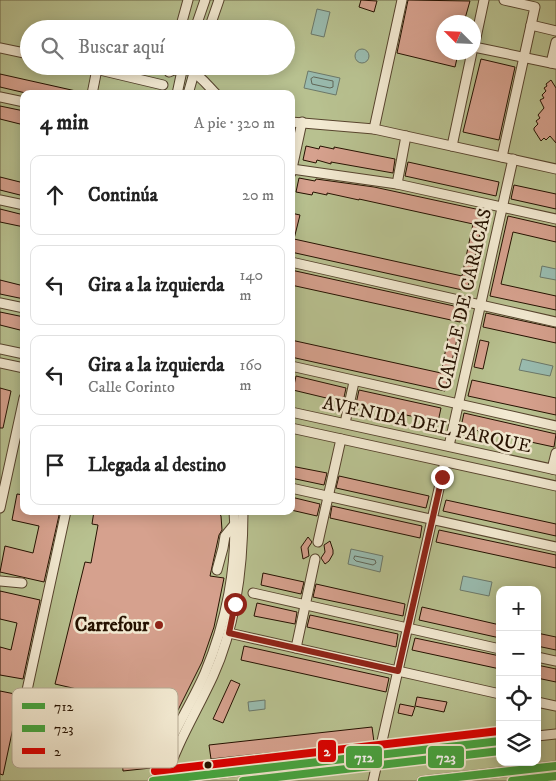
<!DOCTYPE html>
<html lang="es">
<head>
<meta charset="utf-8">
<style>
	:root { --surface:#fff; --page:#f6f6f6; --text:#222; --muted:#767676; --line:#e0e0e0 }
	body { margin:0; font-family:"IM FELL DW Pica",serif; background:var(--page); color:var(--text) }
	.controls { position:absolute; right:15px; bottom:15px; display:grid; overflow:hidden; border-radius:10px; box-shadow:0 2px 12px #0003 }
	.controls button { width:45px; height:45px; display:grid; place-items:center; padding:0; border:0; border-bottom:1px solid var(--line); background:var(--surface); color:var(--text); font:25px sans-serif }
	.compass { position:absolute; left:436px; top:15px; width:45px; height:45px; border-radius:50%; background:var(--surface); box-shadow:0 2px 12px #0003; rotate:294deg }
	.stop { position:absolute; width:15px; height:15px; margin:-11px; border:4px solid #8f2418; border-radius:50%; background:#fff }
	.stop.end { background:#8f2418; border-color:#fff; box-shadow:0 1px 5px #0008 }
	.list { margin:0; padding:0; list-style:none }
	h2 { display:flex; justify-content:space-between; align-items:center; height:65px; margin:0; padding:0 20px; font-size:21px }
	h2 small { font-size:16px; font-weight:400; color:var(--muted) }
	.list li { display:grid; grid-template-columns:32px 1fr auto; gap:15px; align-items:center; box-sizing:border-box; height:80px; margin:0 10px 10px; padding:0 10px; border:1px solid var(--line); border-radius:10px }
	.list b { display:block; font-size:19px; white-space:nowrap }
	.list p { margin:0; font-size:16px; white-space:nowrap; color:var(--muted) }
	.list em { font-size:16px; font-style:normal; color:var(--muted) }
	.icon { flex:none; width:28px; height:28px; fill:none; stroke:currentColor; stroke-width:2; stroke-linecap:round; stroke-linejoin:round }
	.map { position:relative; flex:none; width:556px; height:781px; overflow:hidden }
	.search { position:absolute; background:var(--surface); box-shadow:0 2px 12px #0003; left:20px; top:20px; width:275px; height:55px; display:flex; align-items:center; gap:12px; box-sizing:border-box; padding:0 18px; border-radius:28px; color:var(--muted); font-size:19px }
	.panel { position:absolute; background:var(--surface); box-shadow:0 2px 12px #0003; left:20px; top:90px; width:275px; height:425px; border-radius:10px }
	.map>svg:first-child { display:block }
	.green { fill:#b8c190; stroke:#6e6948; fill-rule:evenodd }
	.water { fill:#99bcb0; stroke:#6b786a }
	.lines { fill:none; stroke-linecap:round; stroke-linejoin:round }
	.shore { stroke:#5f6658; stroke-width:1 }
	.building { fill:#d6a18e; stroke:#251100 }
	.minor-casing { stroke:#57442e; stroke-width:11 }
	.minor { stroke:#f3ead2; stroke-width:9 }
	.bus-1-casing { stroke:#f3ead2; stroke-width:11 }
	.bus-2-casing { stroke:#f3ead2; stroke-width:11 }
	.bus-3-casing { stroke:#f3ead2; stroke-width:11 }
	.bus-1 { stroke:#46a640; stroke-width:8 }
	.bus-2 { stroke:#46a640; stroke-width:8 }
	.bus-3 { stroke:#db0000; stroke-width:8 }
	.route { stroke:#8f2418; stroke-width:6 }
	.poi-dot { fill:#8f2418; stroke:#f3ead2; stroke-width:2 }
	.bus-dot { fill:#251100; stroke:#f3ead2; stroke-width:2 }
	.labels { text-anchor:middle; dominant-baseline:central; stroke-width:5; stroke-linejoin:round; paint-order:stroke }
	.street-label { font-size:19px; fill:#251100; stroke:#f3ead2 }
	.poi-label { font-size:19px; font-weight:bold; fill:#251100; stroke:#f3ead2; text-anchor:end }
	.key { fill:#f3ead2; stroke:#b5a993; stroke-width:1 }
	.key-label { font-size:14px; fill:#251100 }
	.line-badge { stroke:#f3ead2; stroke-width:2 }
	.badge-label { font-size:14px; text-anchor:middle; font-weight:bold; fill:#fff }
</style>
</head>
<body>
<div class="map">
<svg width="556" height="781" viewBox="0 0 556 781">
	<rect width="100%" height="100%" fill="#eddeba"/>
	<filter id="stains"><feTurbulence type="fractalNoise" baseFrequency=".004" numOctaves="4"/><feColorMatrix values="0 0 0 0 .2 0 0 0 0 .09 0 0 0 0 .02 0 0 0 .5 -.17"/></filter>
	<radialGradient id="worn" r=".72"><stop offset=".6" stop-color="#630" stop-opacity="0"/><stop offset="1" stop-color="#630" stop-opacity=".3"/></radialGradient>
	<path class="green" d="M0 0H556V781H0ZM444 22H474V52H444ZM29 29H286V66H29ZM24 94H291V511H24ZM500 590H537V762H500Z"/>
	<g class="water">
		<polygon points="317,9 330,12 324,37 311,34"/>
		<circle cx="362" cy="56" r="7"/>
		<polygon points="308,71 340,78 336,95 304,88"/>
		<polygon points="542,266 556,269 556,280 540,277"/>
		<polygon points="522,359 553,366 550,376 519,370"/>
		<polygon points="351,549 383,556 380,572 348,564"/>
		<polygon points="463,576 492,582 489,596 460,590"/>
		<polygon points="265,700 265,709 249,711 248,702"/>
	</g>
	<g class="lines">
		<g class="shore">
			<polygon points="314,77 333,81 333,87 330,88 312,84 311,79"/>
			<polygon points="355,556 375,560 376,563 373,565 356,561 354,559"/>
		</g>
	</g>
	<g class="building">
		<polygon points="361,0 377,1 374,12 359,7"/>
		<polygon points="408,0 470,1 464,22 444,22 444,52 458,54 455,67 397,53"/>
		<polygon points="481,59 515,67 499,140 463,132"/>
		<polygon points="0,74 76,91 76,94 30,94 0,87"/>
		<polygon points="551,80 556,88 556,143 550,136 546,140 544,138 541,141 534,130 534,128 538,124 536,121 540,118 538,115 544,108 540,100 544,98 542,95 546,91 544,88 547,86 546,84"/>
		<polygon points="0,106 24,111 24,125 0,119"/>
		<polygon points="306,146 319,149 320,146 334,149 334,147 395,159 393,173 331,162 331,164 317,160 316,163 303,160"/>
		<polygon points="408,162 499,182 496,196 405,176"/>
		<polygon points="0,177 24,183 24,196 0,190"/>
		<polygon points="299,178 315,181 316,179 374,187 485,211 467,291 291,252 291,213 300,215 294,239 462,276 473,224 359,199 359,200 327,193 327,195 313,192 312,195 296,192"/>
		<polygon points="514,185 556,194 556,209 511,199"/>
		<polygon points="0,209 24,215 24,227 0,222"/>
		<polygon points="508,216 556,227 556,242 513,232 501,284 556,296 556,310 490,296"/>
		<polygon points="291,270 463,308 460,322 291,285"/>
		<polygon points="0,280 24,286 24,299 0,294"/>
		<polygon points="0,312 24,317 24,331 0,325"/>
		<polygon points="486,313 556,328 556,343 483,327"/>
		<polygon points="449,333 458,335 445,391 291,357 291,340 441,373"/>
		<polygon points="480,340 489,342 483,369 474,367"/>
		<polygon points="296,376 346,388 343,402 293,390"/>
		<polygon points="472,380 556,398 556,415 468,396"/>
		<polygon points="0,388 11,391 3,428 0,428"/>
		<polygon points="359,390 441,408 438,422 356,404"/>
		<polygon points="464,413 556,434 554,447 461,427"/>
		<polygon points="291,466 327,473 324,485 291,478"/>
		<polygon points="339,476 429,496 426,508 336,488"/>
		<polygon points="17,494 24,495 24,511 60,511 44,582 0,572 5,546 33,553 39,526 12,520"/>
		<polygon points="291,497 320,504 317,516 291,510"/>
		<polygon points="446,500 556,524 556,536 443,511"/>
		<polygon points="332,506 422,526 420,538 330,518"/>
		<polygon points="94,511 218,511 221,516 222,530 219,535 210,576 224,578 214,627 202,662 177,712 55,684 85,562 91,563 98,525 92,524"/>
		<polygon points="439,530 556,555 556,568 436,542"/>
		<polygon points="308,537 312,542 308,548 309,556 303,559 301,547"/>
		<polygon points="330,541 333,550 333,554 329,561 325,564 321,558 325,552 324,545"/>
		<polygon points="263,573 304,582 301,594 261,585"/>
		<polygon points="316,584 405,604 403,616 313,597"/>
		<polygon points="0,591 40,600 23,679 0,675 0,647 11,650 17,623 0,619"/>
		<polygon points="257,603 297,612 295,624 254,616"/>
		<polygon points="422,607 500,625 500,638 419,620"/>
		<polygon points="310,615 398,634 396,647 307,627"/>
		<polygon points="537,633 556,637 556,650 537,646"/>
		<polygon points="415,638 500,656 500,669 412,650"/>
		<polygon points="244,646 389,678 386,692 241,660"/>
		<polygon points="537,665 556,669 556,682 537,678"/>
		<polygon points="231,680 240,684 223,723 213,719"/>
		<polygon points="0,691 20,695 3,775 0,774"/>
		<polygon points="417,697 447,702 444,712 415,706"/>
		<polygon points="400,704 415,707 412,716 398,713"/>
		<polygon points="47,706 165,733 151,768 123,771 122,758 119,752 108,746 93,751 84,758 76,767 35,760"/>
		<polygon points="372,727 374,742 211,759 209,745"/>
	</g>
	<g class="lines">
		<g class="minor-casing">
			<g id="minor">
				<polyline points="531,25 556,31"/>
				<polyline points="180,29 188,0"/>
				<polyline points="195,29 205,0"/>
				<polyline points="209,29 219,0"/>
				<polyline points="474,47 556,64"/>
				<polyline points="474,47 484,0"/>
				<polyline points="0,48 29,54"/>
				<polyline points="551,63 556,42"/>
				<polyline points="83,66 163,85"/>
				<path d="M169 72C190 60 202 80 216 94"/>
				<polyline points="92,94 97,69"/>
				<polyline points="177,94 183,66"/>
				<polyline points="188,94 196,66"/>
				<polyline points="0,97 24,102"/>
				<polyline points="291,122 374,129 556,169"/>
				<polyline points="374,129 402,0"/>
				<polyline points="452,146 472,52"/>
				<polyline points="502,157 535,7 504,0"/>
				<polyline points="292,169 397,184 556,219"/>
				<polyline points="291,173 302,122"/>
				<polyline points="397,184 406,136"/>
				<polyline points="0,200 24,205"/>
				<polyline points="291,262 556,322"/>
				<polyline points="0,303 24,308"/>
				<polyline points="0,349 24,354"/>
				<polyline points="0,363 24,368"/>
				<polyline points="291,366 556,426"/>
				<polyline points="291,412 556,470"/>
				<polyline points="345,423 354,382"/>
				<polyline points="291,428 556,486"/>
				<polyline points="449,446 513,159"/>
				<polyline points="552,469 556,453"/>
				<polyline points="291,488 556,547"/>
				<polyline points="0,508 24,398"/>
				<polyline points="318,542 341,439"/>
				<polyline points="217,570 223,548 225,536 234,525"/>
				<polyline points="0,581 22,583"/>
				<polyline points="253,593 500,649"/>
				<polyline points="229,633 500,694"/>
				<polyline points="296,648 315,559"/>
				<polyline points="537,657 556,661"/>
				<polyline points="537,702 556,706"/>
				<polyline points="24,704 66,511"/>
				<polyline points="537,736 556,734"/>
				<polyline points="153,781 500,741"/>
				<path d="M156 781C165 742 189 710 205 673 226 623 238 565 234 511"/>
				<path d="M165 781C176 744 197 711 213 676 236 625 243 567 243 511"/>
				<polyline points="373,781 445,462"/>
				<polyline points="422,781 556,766"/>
			</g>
		</g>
		<use href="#minor" class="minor"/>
		<g class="bus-1-casing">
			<g id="bus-1">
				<polyline points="153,781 500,741"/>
				<polyline points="422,781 556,766"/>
			</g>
		</g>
		<g class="bus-2-casing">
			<g id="bus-2">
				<polyline points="243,781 500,751"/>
				<polyline points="512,781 556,776"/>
			</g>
		</g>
		<g class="bus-3-casing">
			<polyline id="bus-3" points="155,771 499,731"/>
		</g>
		<use href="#bus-1" class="bus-1"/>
		<use href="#bus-2" class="bus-2"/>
		<use href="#bus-3" class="bus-3"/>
	</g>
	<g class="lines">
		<polyline class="route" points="235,604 229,633 398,671 442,477"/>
	</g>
	<circle class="poi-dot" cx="159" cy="625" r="5"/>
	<circle class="bus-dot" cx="208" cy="765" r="4.5"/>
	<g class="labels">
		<g class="street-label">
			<text transform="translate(465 299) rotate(-77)">CALLE DE CARACAS</text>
			<text transform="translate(427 425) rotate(12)">AVENIDA DEL PARQUE</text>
		</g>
		<g class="poi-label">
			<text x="149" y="625">Carrefour</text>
		</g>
	</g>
	<rect x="12" y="688" width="166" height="80" rx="8" class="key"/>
	<rect x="22" y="703" width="23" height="6" fill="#46a640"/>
	<rect x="22" y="725" width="23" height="7" fill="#46a640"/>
	<rect x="22" y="748" width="23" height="6" fill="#db0000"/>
	<g class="key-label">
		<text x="54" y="711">712</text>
		<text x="54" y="733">723</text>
		<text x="54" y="756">2</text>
	</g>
	<g class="line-badge">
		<rect x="317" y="739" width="20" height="24" rx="5" fill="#db0000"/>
		<rect x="345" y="745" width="38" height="24" rx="5" fill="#46a640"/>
		<rect x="427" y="745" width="38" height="24" rx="5" fill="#46a640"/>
	</g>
	<g class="badge-label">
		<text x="327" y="756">2</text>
		<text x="364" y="762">712</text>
		<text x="446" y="762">723</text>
	</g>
	<rect width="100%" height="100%" filter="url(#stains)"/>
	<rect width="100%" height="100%" fill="url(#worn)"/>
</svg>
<div class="controls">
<button>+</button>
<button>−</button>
<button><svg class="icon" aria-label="locate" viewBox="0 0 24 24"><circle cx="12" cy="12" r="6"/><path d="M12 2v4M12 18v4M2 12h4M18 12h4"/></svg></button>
<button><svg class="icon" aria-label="layers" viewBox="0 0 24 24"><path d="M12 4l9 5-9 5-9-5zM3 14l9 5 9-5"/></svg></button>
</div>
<svg class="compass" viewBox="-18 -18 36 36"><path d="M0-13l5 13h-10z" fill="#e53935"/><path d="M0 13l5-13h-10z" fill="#767676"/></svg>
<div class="stop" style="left:235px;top:604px"></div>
<div class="stop end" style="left:442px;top:477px"></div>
<div class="search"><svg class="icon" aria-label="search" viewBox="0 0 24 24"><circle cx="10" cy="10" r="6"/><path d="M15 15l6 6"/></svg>Buscar aquí</div>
<section class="panel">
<h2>4 min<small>A pie · 320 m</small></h2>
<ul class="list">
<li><svg class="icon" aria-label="ahead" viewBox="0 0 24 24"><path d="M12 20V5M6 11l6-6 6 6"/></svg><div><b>Continúa</b></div><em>20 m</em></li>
<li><svg class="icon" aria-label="left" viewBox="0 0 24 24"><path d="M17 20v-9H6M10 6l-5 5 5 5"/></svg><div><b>Gira a la izquierda</b></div><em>140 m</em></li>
<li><svg class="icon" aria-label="left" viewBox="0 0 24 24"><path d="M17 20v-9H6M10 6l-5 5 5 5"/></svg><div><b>Gira a la izquierda</b><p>Calle Corinto</p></div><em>160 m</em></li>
<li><svg class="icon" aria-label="arrive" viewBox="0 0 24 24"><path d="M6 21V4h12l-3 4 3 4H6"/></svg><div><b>Llegada al destino</b></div></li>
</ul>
</section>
</div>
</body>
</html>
